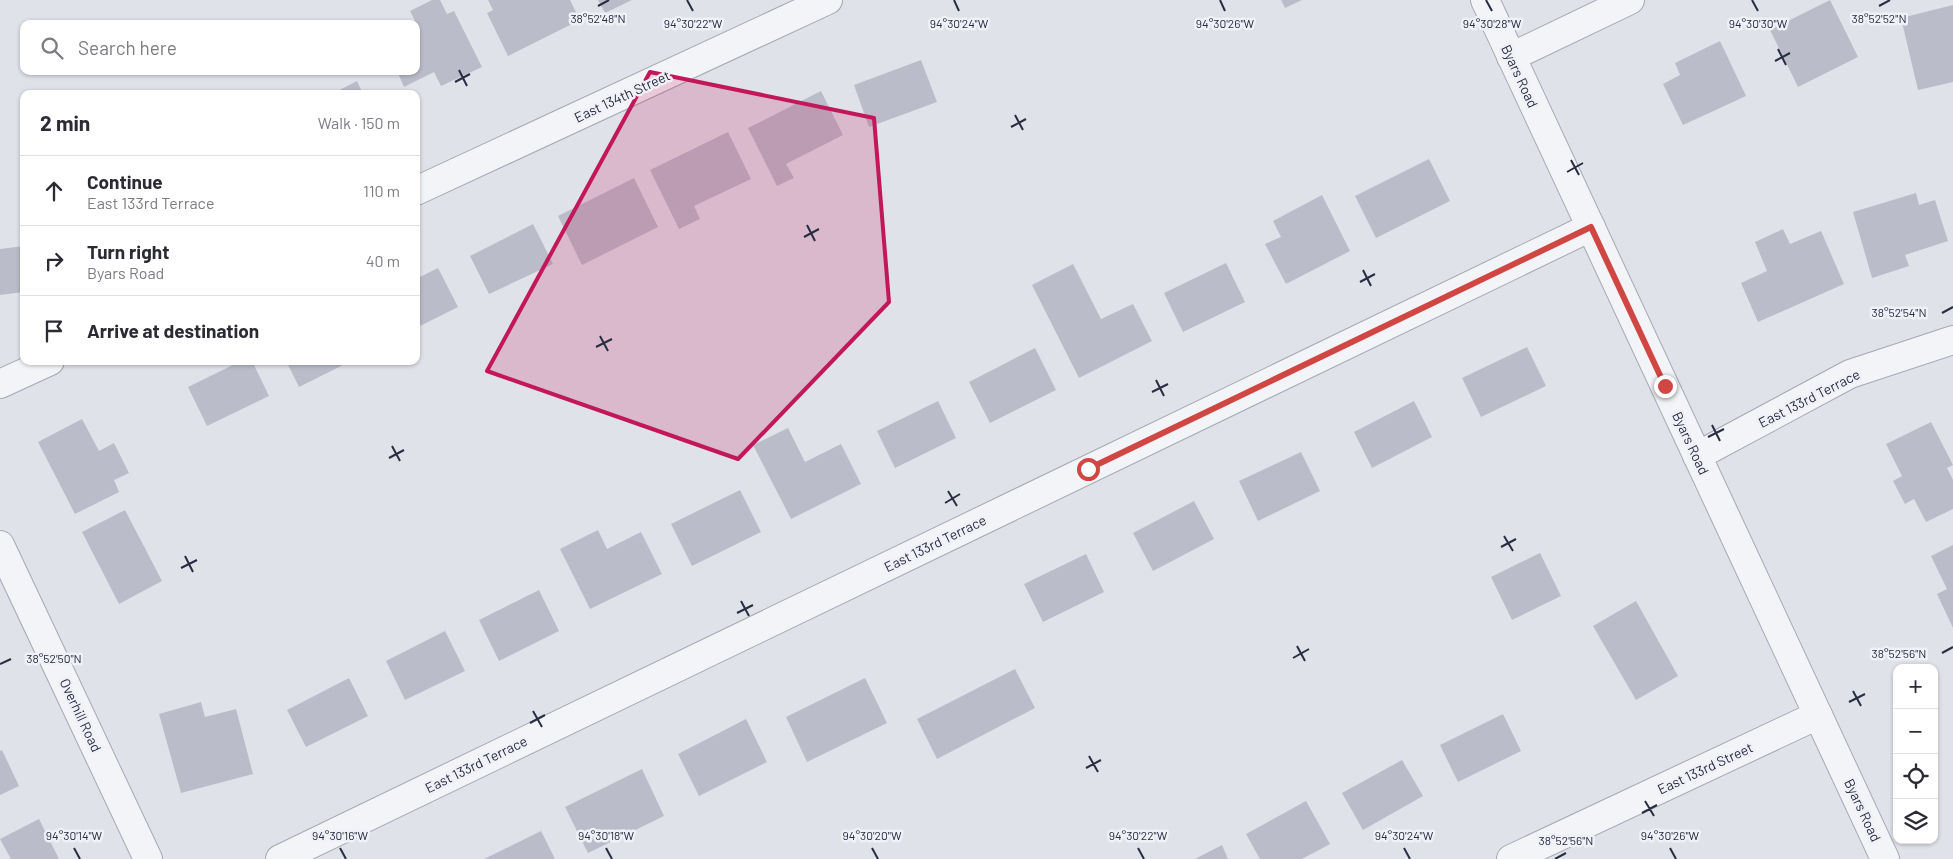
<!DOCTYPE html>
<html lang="en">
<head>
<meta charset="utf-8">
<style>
	:root { --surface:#fff; --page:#f2f2f3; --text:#2b2b33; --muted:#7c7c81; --line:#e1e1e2 }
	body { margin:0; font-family:Barlow,sans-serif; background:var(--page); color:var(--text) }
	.controls { position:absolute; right:15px; bottom:15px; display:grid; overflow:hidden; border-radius:10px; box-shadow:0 1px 4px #0004 }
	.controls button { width:45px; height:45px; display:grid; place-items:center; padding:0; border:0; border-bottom:1px solid var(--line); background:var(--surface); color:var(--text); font:25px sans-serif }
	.stop { position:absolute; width:15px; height:15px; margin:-11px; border:4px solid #d04643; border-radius:50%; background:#fff }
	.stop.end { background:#d04643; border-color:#fff; box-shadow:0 1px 5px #0008 }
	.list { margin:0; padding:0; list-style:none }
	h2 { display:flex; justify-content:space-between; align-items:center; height:65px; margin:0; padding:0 20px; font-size:21px }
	h2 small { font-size:16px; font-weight:400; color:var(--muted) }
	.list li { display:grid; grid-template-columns:32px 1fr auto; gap:15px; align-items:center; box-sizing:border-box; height:70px; padding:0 20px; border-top:1px solid var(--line) }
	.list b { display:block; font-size:19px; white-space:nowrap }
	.list p { margin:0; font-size:16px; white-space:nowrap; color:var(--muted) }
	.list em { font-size:16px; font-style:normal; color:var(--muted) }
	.icon { flex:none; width:28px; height:28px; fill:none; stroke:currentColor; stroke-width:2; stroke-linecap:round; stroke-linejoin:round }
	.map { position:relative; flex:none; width:1953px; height:859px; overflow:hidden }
	.search { position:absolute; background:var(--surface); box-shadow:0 1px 4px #0004; left:20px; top:20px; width:400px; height:55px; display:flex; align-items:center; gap:12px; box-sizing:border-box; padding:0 18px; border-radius:10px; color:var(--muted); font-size:19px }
	.panel { position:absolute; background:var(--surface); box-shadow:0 1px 4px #0004; left:20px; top:90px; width:400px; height:275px; border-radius:10px }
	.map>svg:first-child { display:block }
	.building { fill:#babdc9 }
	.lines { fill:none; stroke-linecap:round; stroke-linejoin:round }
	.minor-casing { stroke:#a5a8b3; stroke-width:30 }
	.tertiary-casing { stroke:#a5a8b3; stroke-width:30 }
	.minor { stroke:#f3f4f7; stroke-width:28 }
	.tertiary { stroke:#f3f4f7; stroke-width:28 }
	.route { stroke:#d04643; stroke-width:6 }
	.marked { fill:#c2185b; fill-opacity:0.2; stroke:#c2185b; stroke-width:4; stroke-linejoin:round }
	.ticks { fill:none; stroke:#282d41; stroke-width:2 }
	.labels { text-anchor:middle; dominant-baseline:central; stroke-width:5; stroke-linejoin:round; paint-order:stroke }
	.street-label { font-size:14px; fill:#282d41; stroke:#f0f1f7 }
	.ticks-label { font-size:12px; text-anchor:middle; fill:#282d41; stroke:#f0f1f7; stroke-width:5; stroke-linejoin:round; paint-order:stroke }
</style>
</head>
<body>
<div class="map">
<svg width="1953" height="859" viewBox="0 0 1953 859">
	<rect width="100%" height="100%" fill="#e0e2e9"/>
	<g class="building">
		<polygon points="432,0 440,0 447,14 454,11 482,67 441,86 434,72 404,87 397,71 416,71 416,33 420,31 410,11"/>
		<polygon points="488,0 570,0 580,20 508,56 487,13 493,10"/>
		<polygon points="598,0 632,0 605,13"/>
		<polygon points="1281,0 1302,0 1285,8"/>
		<polygon points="1830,0 1858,57 1798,87 1770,30"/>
		<polygon points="1953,5 1953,82 1918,90 1901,18"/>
		<polygon points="1720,41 1746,96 1683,125 1663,84 1680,75 1675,63"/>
		<polygon points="921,60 937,102 869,127 854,85"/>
		<polygon points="357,81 363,94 332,94"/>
		<polygon points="821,91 843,135 786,164 794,178 777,186 748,128"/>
		<polygon points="728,132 751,179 694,206 700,219 679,229 650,170"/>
		<polygon points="1429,159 1450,201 1376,238 1355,196"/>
		<polygon points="634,178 658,227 582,265 558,216"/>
		<polygon points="1916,193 1919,205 1935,200 1948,241 1905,255 1909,266 1872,278 1853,212"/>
		<polygon points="1322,195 1350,251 1286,284 1265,244 1281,237 1273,221"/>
		<polygon points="533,224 553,264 489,294 470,256"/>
		<polygon points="1783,229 1790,244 1821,231 1844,284 1758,322 1741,283 1767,271 1755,242"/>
		<polygon points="24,246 24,292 0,295 0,249"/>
		<polygon points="1226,263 1245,302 1183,332 1164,293"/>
		<polygon points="1073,264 1101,319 1133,304 1152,341 1079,378 1032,285"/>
		<polygon points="438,268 458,307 416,328 416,279"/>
		<polygon points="1527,347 1546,386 1481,417 1462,378"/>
		<polygon points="1035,348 1056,390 990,423 969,382"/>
		<polygon points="241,361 252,361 269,396 207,426 188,387"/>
		<polygon points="286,361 351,361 299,387"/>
		<polygon points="938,401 956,438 895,468 877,431"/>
		<polygon points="1414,401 1432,437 1372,468 1354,432"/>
		<polygon points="82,419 99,451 114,443 129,473 114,480 119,492 75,514 38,442"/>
		<polygon points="1931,422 1953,465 1947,468 1953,480 1953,509 1926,522 1914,499 1905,504 1893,481 1902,476 1886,444"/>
		<polygon points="788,428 805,462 841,444 861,484 791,519 753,445"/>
		<polygon points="1301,452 1320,491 1258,521 1239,481"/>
		<polygon points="740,490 761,532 692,566 671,524"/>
		<polygon points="1194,501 1214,539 1153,571 1133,533"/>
		<polygon points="125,510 162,581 119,604 82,532"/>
		<polygon points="598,530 607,549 641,532 662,574 590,609 560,549"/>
		<polygon points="1953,545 1953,628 1937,594 1947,589 1931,556"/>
		<polygon points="1540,553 1561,596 1512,620 1491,577"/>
		<polygon points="1086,554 1104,592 1043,622 1024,584"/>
		<polygon points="539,590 559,631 499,661 479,620"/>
		<polygon points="1636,601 1678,676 1636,700 1593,626"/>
		<polygon points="445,631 465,671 405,700 386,661"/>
		<polygon points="1015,669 1035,708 937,759 917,719"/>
		<polygon points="349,678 368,716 306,747 287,710"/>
		<polygon points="865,678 887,723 807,762 786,717"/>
		<polygon points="201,702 205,717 236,709 253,774 181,793 159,714"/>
		<polygon points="1503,714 1521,751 1458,782 1440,745"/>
		<polygon points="746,719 767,762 699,796 678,754"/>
		<polygon points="2,750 19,786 0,795 0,751"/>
		<polygon points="1402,760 1423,796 1363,830 1342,793"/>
		<polygon points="642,769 664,816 588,853 565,807"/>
		<polygon points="1306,801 1330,844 1302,859 1260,859 1246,834"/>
		<polygon points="39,819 59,859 11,859 0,839"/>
		<polygon points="541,831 555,859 484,859"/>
		<polygon points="1222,845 1228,859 1195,859"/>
	</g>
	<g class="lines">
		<g class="minor-casing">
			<g id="minor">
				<polyline points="1511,57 1630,0"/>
				<polyline points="416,191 828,0"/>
				<polyline points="0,384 50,361"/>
				<polyline points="1697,456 1850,374 1953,340"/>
				<polyline points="0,545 148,859"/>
				<polyline points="280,859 1591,227"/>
				<polyline points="1511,859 1818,715"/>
			</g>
		</g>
		<g class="tertiary-casing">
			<polyline id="tertiary" points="1485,0 1885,859"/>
		</g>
		<use href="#minor" class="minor"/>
		<use href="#tertiary" class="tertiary"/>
	</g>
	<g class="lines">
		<polyline class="route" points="1088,469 1591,227 1665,386"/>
	</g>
	<path class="marked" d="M650 72 874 118 889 302 738 459 487 371Z"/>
	<path class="ticks" d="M687 0 693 11M954 0 959 11M1220 0 1225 11M1486 0 1492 11M1752 0 1758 11M598 6 609 0M1879 6 1890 0M1778 49 1786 65M1775 61 1790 53M459 70 467 86M455 82 470 74M1015 115 1023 130M1011 127 1026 119M1571 160 1579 175M1567 172 1583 163M807 225 815 241M804 237 819 229M1363 270 1371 286M1360 282 1375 274M1942 313 1953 307M600 336 608 351M596 347 612 339M1156 380 1164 396M1152 392 1168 384M1712 425 1720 441M1708 437 1724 429M392 446 400 461M389 458 404 450M948 491 957 506M945 503 960 494M1504 536 1513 551M1501 547 1516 539M185 556 193 572M181 568 197 560M741 601 749 616M737 613 753 605M1297 646 1305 661M1942 653 1953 647M1293 658 1309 649M0 664 11 659M1853 691 1861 706M1849 702 1865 694M533 711 542 727M530 723 545 715M1089 756 1098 772M1086 768 1101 760M1645 801 1654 816M1642 813 1657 805M74 848 80 859M340 848 346 859M606 848 612 859M872 848 878 859M1138 848 1144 859M1404 848 1410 859M1670 848 1676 859M1555 859 1566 853"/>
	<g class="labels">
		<g class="street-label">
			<text transform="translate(1520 76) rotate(65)">Byars Road</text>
			<text transform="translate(622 96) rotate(-25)">East 134th Street</text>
			<text transform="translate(1809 398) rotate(-27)">East 133rd Terrace</text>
			<text transform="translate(1691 443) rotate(65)">Byars Road</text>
			<text transform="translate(935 543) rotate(-26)">East 133rd Terrace</text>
			<text transform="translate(81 715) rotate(65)">Overhill Road</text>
			<text transform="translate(476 764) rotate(-26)">East 133rd Terrace</text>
			<text transform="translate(1705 768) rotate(-25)">East 133rd Street</text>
			<text transform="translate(1863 810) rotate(65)">Byars Road</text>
		</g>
	</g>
	<g class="ticks-label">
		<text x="598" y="23">38°52'48"N</text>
		<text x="1879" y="23">38°52'52"N</text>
		<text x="693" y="28">94°30'22"W</text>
		<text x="959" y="28">94°30'24"W</text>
		<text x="1225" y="28">94°30'26"W</text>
		<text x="1492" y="28">94°30'28"W</text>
		<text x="1758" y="28">94°30'30"W</text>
		<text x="1899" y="317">38°52'54"N</text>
		<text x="1899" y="658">38°52'56"N</text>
		<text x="54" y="663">38°52'50"N</text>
		<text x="74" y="840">94°30'14"W</text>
		<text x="340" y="840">94°30'16"W</text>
		<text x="606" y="840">94°30'18"W</text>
		<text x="872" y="840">94°30'20"W</text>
		<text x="1138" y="840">94°30'22"W</text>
		<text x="1404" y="840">94°30'24"W</text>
		<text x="1670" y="840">94°30'26"W</text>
		<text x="1566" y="845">38°52'56"N</text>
	</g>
</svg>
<div class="controls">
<button>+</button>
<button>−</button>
<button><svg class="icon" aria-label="locate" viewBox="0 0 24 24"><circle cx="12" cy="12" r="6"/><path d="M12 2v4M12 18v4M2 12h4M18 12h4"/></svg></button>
<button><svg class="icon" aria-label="layers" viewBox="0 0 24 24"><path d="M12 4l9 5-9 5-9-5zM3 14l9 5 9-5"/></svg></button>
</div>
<div class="stop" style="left:1088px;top:469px"></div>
<div class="stop end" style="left:1665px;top:386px"></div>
<div class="search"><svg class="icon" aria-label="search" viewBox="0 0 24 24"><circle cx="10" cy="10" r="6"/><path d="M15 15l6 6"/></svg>Search here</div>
<section class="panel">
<h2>2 min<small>Walk · 150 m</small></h2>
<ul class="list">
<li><svg class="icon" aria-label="ahead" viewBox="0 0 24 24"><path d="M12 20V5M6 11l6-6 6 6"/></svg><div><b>Continue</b><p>East 133rd Terrace</p></div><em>110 m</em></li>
<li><svg class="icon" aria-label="right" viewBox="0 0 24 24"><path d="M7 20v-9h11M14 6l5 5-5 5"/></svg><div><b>Turn right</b><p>Byars Road</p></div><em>40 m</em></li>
<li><svg class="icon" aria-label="arrive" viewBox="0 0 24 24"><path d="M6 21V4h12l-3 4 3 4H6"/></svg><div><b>Arrive at destination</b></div></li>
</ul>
</section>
</div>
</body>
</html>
